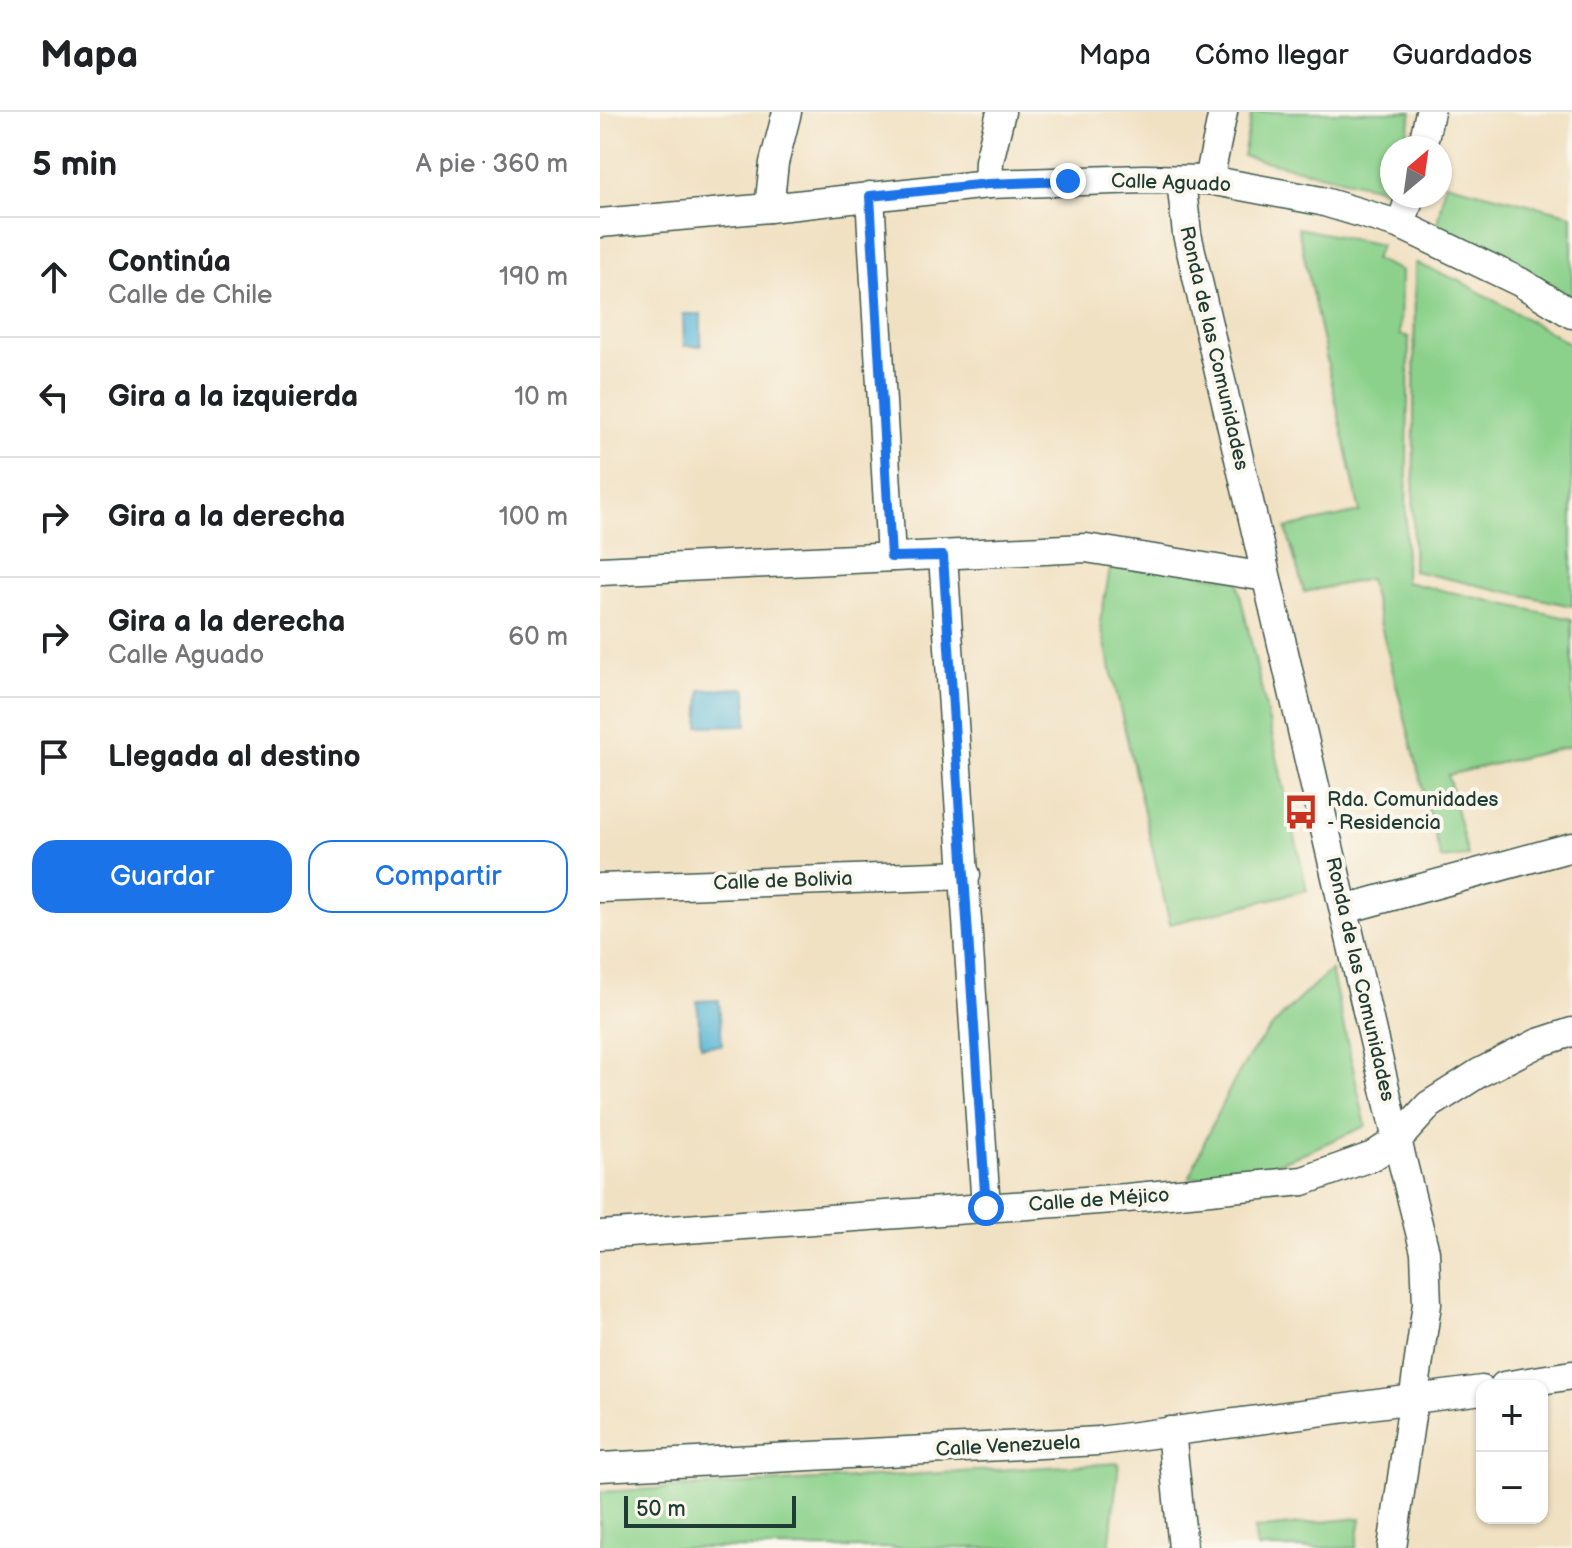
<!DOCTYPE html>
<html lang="es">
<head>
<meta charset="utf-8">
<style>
	:root { --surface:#fff; --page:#f6f6f6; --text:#202124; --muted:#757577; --line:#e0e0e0; --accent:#1a73e8 }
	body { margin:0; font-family:"Balsamiq Sans",sans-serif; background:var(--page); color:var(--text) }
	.controls { position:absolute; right:24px; bottom:24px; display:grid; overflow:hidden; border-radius:16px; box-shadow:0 2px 6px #0004 }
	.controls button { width:72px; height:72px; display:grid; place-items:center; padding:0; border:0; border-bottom:2px solid var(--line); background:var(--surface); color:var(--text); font:40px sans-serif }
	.compass { position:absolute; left:780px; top:24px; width:72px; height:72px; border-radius:50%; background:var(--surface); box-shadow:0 2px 6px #0004; rotate:29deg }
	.scale { position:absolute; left:24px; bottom:20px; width:172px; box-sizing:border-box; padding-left:8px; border:4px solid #1f3d34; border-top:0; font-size:22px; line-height:28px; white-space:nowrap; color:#1f3d34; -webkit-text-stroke:6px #fbf7ec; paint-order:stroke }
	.stop { position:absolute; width:24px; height:24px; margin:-18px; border:6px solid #1a73e8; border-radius:50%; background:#fff }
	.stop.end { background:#1a73e8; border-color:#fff; box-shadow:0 2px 8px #0008 }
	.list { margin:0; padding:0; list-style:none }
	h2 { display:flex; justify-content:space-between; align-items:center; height:104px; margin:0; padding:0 32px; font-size:34px }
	h2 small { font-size:26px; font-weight:400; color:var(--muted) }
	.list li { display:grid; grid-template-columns:52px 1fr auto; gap:24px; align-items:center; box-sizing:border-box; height:120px; padding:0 32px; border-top:2px solid var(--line) }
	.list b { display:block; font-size:30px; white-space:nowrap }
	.list p { margin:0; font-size:26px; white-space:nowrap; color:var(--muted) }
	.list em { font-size:26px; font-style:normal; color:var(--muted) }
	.actions { display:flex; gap:16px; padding:24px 32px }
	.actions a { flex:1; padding:18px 0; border:2px solid var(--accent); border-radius:24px; text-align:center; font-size:28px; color:var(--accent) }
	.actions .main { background:var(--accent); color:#fff }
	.icon { flex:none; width:44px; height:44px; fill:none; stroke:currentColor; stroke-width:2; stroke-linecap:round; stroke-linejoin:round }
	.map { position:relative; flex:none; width:972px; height:1436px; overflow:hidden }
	header { display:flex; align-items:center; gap:48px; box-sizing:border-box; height:112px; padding:0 40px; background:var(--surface); border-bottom:2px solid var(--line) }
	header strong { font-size:38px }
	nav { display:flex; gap:44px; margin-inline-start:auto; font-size:28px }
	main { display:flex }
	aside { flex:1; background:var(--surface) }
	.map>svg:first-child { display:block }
	.green { fill:#8bd18b; stroke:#558760; stroke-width:2 }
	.water { fill:#58b6d6; stroke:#3c7a85; stroke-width:2 }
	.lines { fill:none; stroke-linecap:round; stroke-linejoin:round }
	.minor-casing { stroke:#3e5649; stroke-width:31 }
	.minor { stroke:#fff; stroke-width:28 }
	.route { stroke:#1a73e8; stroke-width:10 }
	.labels { text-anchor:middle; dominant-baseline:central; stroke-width:8; stroke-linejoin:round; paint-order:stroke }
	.street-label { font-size:20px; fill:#1f3d34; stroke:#fbf7ec }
	.poi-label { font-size:20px; fill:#1f3d34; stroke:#fbf7ec; text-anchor:start }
</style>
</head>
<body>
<header>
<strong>Mapa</strong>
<nav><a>Mapa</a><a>Cómo llegar</a><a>Guardados</a></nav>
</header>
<main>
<aside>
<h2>5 min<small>A pie · 360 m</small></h2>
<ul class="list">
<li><svg class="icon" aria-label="ahead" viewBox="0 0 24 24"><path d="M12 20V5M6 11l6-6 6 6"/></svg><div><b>Continúa</b><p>Calle de Chile</p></div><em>190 m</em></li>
<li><svg class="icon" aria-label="left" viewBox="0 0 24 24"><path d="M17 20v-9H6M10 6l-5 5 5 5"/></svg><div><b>Gira a la izquierda</b></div><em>10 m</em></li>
<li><svg class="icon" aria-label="right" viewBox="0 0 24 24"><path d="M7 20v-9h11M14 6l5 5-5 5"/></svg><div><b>Gira a la derecha</b></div><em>100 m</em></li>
<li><svg class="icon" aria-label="right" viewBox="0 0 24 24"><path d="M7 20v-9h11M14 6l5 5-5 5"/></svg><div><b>Gira a la derecha</b><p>Calle Aguado</p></div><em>60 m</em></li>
<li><svg class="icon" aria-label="arrive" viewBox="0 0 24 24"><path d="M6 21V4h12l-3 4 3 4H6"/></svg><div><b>Llegada al destino</b></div></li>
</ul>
<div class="actions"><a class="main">Guardar</a><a>Compartir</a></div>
</aside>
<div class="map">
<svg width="972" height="1436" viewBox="0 0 972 1436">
	<rect width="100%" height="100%" fill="#fbf7ec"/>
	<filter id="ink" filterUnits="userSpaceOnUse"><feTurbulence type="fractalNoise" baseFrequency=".0125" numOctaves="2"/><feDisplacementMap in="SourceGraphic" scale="16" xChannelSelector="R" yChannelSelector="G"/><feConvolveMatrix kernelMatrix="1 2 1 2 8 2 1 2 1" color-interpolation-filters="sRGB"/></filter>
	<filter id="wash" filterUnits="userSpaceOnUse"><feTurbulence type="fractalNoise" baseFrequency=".006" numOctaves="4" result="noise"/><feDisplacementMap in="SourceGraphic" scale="32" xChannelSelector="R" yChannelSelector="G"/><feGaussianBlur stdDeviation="1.8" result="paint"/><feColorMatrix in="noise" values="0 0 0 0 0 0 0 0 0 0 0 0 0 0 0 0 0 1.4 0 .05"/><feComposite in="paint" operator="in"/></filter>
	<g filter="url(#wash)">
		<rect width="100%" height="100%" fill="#f1e1c3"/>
		<g class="green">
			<polygon points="652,0 812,0 804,36 792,36 792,79 643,44"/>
			<polygon points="845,71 972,103 972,189 836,118"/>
			<polygon points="698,116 781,133 774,147 801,159 800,223 809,225 805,470 972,507 972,634 848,663 868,744 841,747 769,467 704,480 686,416 760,400"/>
			<polygon points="815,151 860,169 972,233 972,494 813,459"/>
			<polygon points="512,447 637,468 707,778 570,812 500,510"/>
			<path d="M731 858 766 1014 692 1046 629 1065 589 1066C605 1028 621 990 643 954 665 918 699 886 731 858Z"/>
			<polygon points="519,1351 509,1436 0,1436 0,1380"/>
			<polygon points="761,1406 756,1436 657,1436 654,1417"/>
		</g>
		<g class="water">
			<polygon points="83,202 101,202 101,234 84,234"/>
			<polygon points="144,576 147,579 147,613 99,614 101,578"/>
			<polygon points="119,888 122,933 101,934 97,889"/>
		</g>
	</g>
	<g filter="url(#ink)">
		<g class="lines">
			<g class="minor-casing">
				<g id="minor">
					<polyline points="822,36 830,0"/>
					<polyline points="581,68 587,122 797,1028 825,1140 827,1192 792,1436"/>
					<polyline points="609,68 623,0"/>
					<polyline points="388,72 389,49 401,0"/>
					<polyline points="270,84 291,445"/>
					<polyline points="169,96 174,51 187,0"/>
					<polyline points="0,111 169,96 388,72 544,67 609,68 721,89 801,113 920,170 972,202"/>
					<polyline points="801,113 810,84"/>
					<polyline points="343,444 386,1096"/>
					<polyline points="0,459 486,436 666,465"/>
					<polyline points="0,776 366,763"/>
					<polyline points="745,797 972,735"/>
					<polyline points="0,1123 527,1086 703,1069 773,1044 797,1028 829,993 879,961 938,931 972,920"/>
					<polyline points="904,1274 972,1263"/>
					<polyline points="571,1319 583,1436"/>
					<polyline points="0,1355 499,1329 882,1278"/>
				</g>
			</g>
			<use href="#minor" class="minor"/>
		</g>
	</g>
	<g class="lines" filter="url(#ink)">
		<polyline class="route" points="386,1096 343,444 291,445 270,84 388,72 468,69"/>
	</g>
	<defs>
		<g id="bus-bare" transform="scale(2.76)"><path d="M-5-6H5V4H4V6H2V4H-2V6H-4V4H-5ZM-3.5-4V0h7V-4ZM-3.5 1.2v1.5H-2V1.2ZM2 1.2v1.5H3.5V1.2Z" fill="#c8321e" stroke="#fbf7ec" stroke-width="2.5" paint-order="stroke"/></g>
	</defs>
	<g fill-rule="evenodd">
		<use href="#bus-bare" x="701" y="700"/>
	</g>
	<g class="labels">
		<g class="street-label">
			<text transform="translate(571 71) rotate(2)">Calle Aguado</text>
			<text transform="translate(614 236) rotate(77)">Ronda de las Comunidades</text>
			<text transform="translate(183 769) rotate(-2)">Calle de Bolivia</text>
			<text transform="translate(760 867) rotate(77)">Ronda de las Comunidades</text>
			<text transform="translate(499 1088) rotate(-4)">Calle de Méjico</text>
			<text transform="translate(408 1334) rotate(-3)">Calle Venezuela</text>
		</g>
		<g class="poi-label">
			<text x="727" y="688">Rda. Comunidades<tspan x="727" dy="23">- Residencia</tspan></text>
		</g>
	</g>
</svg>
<div class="controls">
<button>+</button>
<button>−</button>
</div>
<svg class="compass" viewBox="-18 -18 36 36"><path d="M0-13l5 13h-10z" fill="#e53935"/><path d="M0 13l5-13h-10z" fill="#757577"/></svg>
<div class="scale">50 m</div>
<div class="stop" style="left:386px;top:1096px"></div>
<div class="stop end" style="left:468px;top:69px"></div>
</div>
</main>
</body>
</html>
